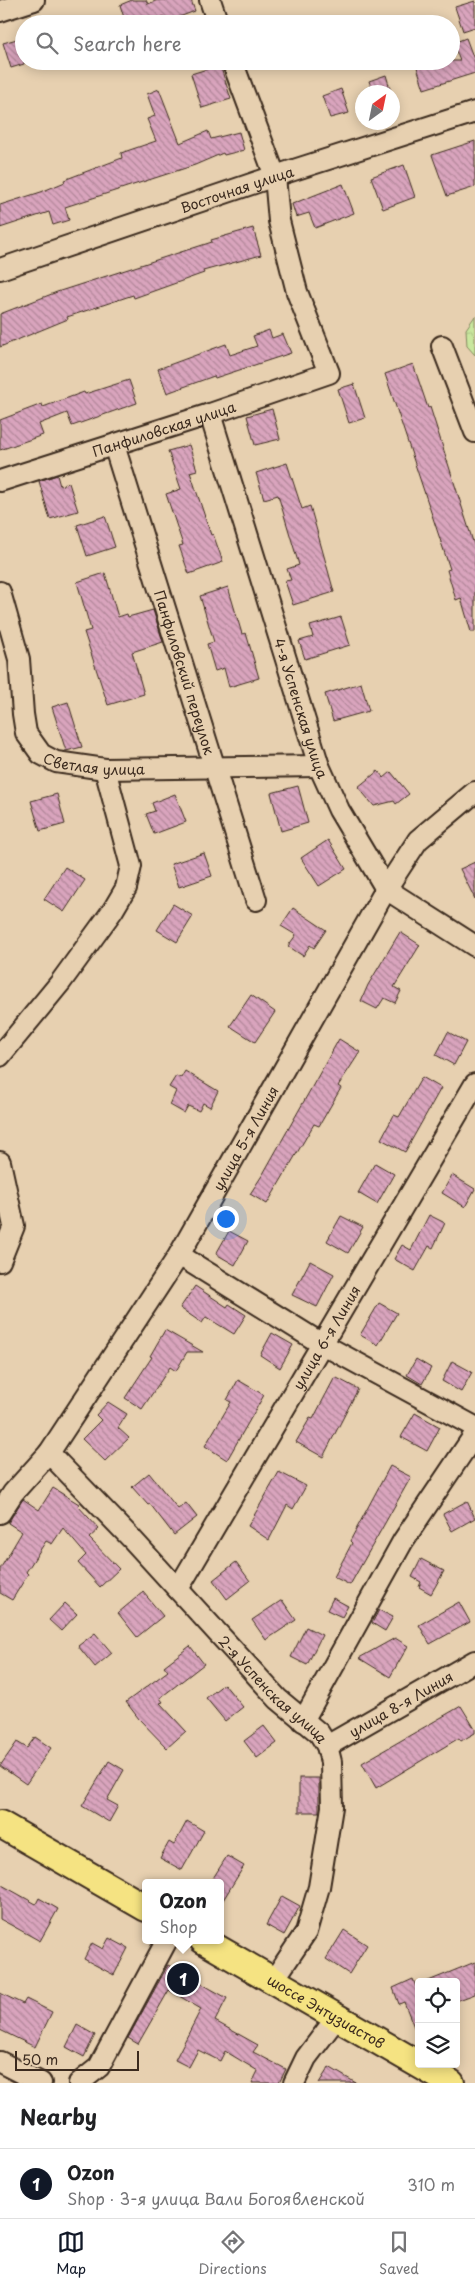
<!DOCTYPE html>
<html lang="en">
<head>
<meta charset="utf-8">
<style>
	:root { --surface:#fff; --page:#f6f6f6; --text:#202124; --muted:#757577; --line:#e0e0e0; --accent:#111827 }
	body { margin:0; font-family:"Playpen Sans",sans-serif; background:var(--page); color:var(--text) }
	.controls { position:absolute; right:15px; bottom:15px; display:grid; overflow:hidden; border-radius:5px; box-shadow:0 2px 12px #0003 }
	.controls button { width:45px; height:45px; display:grid; place-items:center; padding:0; border:0; border-bottom:1px solid var(--line); background:var(--surface); color:var(--text); font:25px sans-serif }
	.compass { position:absolute; left:355px; top:85px; width:45px; height:45px; border-radius:50%; background:var(--surface); box-shadow:0 2px 12px #0003; rotate:33deg }
	.scale { position:absolute; left:15px; bottom:12px; width:124px; box-sizing:border-box; padding-left:5px; border:2px solid #3b2a1e; border-top:0; font-size:14px; line-height:18px; white-space:nowrap; color:#3b2a1e; -webkit-text-stroke:4px #e7d0b0; paint-order:stroke }
	.you { position:absolute; left:225px; top:1218px; width:18px; height:18px; margin:-12px; border:4px solid #fff; border-radius:50%; background:#1a73e8; box-shadow:0 0 0 8px #1a73e833 }
	.badge { display:grid; place-items:center; width:32px; height:32px; border-radius:50%; background:var(--accent); color:#fff; font-size:16px; font-weight:700 }
	.pin { position:absolute; translate:-50% -50%; border:2px solid #fff; box-shadow:0 1px 5px #0006 }
	.popup { position:absolute; left:142px; top:1879px; width:82px; height:65px; box-sizing:border-box; display:grid; place-content:center; border-radius:5px; background:var(--surface); filter:drop-shadow(0 1px 4px #0005); font-size:16px; white-space:nowrap; color:var(--muted) }
	.popup b { font-size:19px; color:var(--text) }
	.popup::after { content:''; position:absolute; left:50%; top:100%; margin-left:-10px; border:10px solid transparent; border-top-color:var(--surface) }
	.list { margin:0; padding:0; list-style:none }
	h2 { display:flex; justify-content:space-between; align-items:center; height:65px; margin:0; padding:0 20px; font-size:21px }
	h2 small { font-size:16px; font-weight:400; color:var(--muted) }
	.list li { display:grid; grid-template-columns:32px 1fr auto; gap:15px; align-items:center; box-sizing:border-box; height:70px; padding:0 20px; border-top:1px solid var(--line) }
	.list b { display:block; font-size:19px; white-space:nowrap }
	.list p { margin:0; font-size:16px; white-space:nowrap; color:var(--muted) }
	.list em { font-size:16px; font-style:normal; color:var(--muted) }
	.icon { flex:none; width:28px; height:28px; fill:none; stroke:currentColor; stroke-width:2; stroke-linecap:round; stroke-linejoin:round }
	.map { position:relative; flex:none; width:475px; height:2083px; overflow:hidden }
	.search { position:absolute; background:var(--surface); box-shadow:0 2px 12px #0003; left:15px; right:15px; top:15px; height:55px; display:flex; align-items:center; gap:12px; box-sizing:border-box; padding:0 18px; border-radius:28px; color:var(--muted); font-size:19px }
	.sheet { height:135px; background:var(--surface) }
	nav { display:flex; justify-content:space-around; align-items:center; box-sizing:border-box; height:70px; border-top:1px solid var(--line); background:var(--surface); font-size:14px; color:var(--muted) }
	nav a { display:grid; justify-items:center; gap:2px }
	nav .on { color:var(--accent) }
	.map>svg:first-child { display:block }
	.forest { fill:url(#forest-crowns); stroke:#82885e }
	.building { fill:url(#building-back-hatch); stroke:#3b2a1e }
	.lines { fill:none; stroke-linecap:round; stroke-linejoin:round }
	.minor-casing { stroke:#3b2a1e; stroke-width:24 }
	.major-casing { stroke:#3b2a1e; stroke-width:30 }
	.minor { stroke:#e7d0b0; stroke-width:20 }
	.major { stroke:#f5e382; stroke-width:26 }
	.labels { text-anchor:middle; dominant-baseline:central; stroke-width:4.5; stroke-linejoin:round; paint-order:stroke }
	.street-label { font-size:14px; fill:#3b2a1e; stroke:#e7d0b0 }
</style>
</head>
<body>
<div class="map">
<svg width="475" height="2083" viewBox="0 0 475 2083">
	<defs>
		<pattern id="forest-crowns" width="20" height="18" patternUnits="userSpaceOnUse" patternTransform="scale(1.25)"><rect width="20" height="18" fill="#c9e79e"/><path d="M2 6a3 3 0 1 1 6 0M12 15a3 3 0 1 1 6 0" fill="none" stroke="#aec688"/></pattern>
		<pattern id="building-back-hatch" width="6" height="6" patternUnits="userSpaceOnUse" patternTransform="scale(1.25)"><rect width="6" height="6" fill="#d9a4bd"/><path d="M-1 5l2 2M0 0l6 6M5-1l2 2" fill="none" stroke="#b18699"/></pattern>
	</defs>
	<rect width="100%" height="100%" fill="#e7d0b0"/>
	<filter id="ink" filterUnits="userSpaceOnUse"><feTurbulence type="fractalNoise" baseFrequency=".02" numOctaves="2"/><feDisplacementMap in="SourceGraphic" scale="10" xChannelSelector="R" yChannelSelector="G"/><feConvolveMatrix kernelMatrix="1 2 1 2 8 2 1 2 1" color-interpolation-filters="sRGB"/></filter>
	<g filter="url(#ink)">
		<polygon class="forest" points="475,316 475,355 467,346 466,329"/>
		<g class="building">
			<polygon points="132,0 146,0 148,4 158,0 191,0 195,11 166,22 164,17 147,24 126,24 120,5"/>
			<polygon points="475,1 475,27 463,31 455,7"/>
			<polygon points="24,37 24,64 11,68 3,43"/>
			<polygon points="466,38 475,62 475,73 424,89 415,61 460,61 453,43"/>
			<polygon points="220,65 231,99 202,108 191,74"/>
			<polygon points="386,75 391,92 373,92 369,81"/>
			<polygon points="159,89 180,143 208,131 211,139 239,132 244,150 224,155 223,153 195,165 65,207 69,220 53,225 49,212 0,228 0,205 41,192 65,182 64,180 122,158 121,153 156,141 147,119 155,116 147,94"/>
			<polygon points="341,89 349,113 330,118 322,96"/>
			<polygon points="475,141 475,187 447,196 432,155"/>
			<polygon points="404,165 415,197 383,209 371,177"/>
			<polygon points="343,184 354,213 315,228 309,213 296,217 292,204"/>
			<polygon points="253,228 261,255 203,271 204,273 134,298 133,295 67,317 68,319 0,347 0,314 57,292 212,242 211,240"/>
			<polygon points="269,330 272,338 283,334 291,353 215,378 214,376 167,393 158,369 226,344 230,355 257,346 253,336"/>
			<polygon points="413,364 428,408 430,407 475,548 475,632 471,632 461,598 456,600 447,570 450,569 385,374"/>
			<polygon points="129,380 137,403 72,426 67,413 39,424 43,435 0,450 0,420 42,404 43,407 84,392 85,394"/>
			<polygon points="354,384 365,418 349,423 338,389"/>
			<polygon points="272,409 280,439 255,445 247,416"/>
			<polygon points="189,445 197,470 190,472 211,535 213,534 223,562 189,574 179,546 183,545 166,494 181,489 168,451"/>
			<polygon points="287,463 302,509 310,506 334,592 293,605 285,581 291,580 287,569 299,565 278,495 264,499 256,473"/>
			<polygon points="57,475 60,486 69,483 78,511 50,519 39,481"/>
			<polygon points="105,516 115,547 87,556 77,525"/>
			<polygon points="105,573 118,617 127,614 128,617 153,610 163,642 132,652 144,694 108,705 84,632 91,630 77,582"/>
			<polygon points="228,587 242,634 246,633 259,678 229,687 224,668 215,671 207,644 214,642 200,596"/>
			<polygon points="341,617 350,645 305,659 299,641 313,637 310,626"/>
			<polygon points="361,683 369,711 333,721 325,694"/>
			<polygon points="68,702 82,747 66,751 52,707"/>
			<polygon points="378,771 384,778 391,772 409,794 396,804 394,801 374,806 358,787"/>
			<polygon points="298,786 308,823 281,831 271,793"/>
			<polygon points="57,794 65,824 40,831 31,801"/>
			<polygon points="175,794 186,822 154,834 146,814 155,811 152,803"/>
			<polygon points="328,840 346,869 319,886 301,858"/>
			<polygon points="204,853 212,876 179,887 171,864"/>
			<polygon points="475,862 475,899 460,869"/>
			<polygon points="65,867 85,880 64,912 44,899"/>
			<polygon points="173,904 193,916 177,942 157,930"/>
			<polygon points="293,908 326,930 314,948 310,945 303,956 288,946 296,935 281,926"/>
			<polygon points="400,932 420,945 394,987 401,991 395,1003 384,998 377,1009 361,1001 368,985"/>
			<polygon points="251,995 275,1012 255,1042 230,1026"/>
			<polygon points="448,1032 466,1042 454,1065 436,1055"/>
			<polygon points="339,1039 360,1052 338,1086 341,1088 319,1126 314,1124 267,1204 250,1194 263,1174"/>
			<polygon points="185,1071 218,1091 210,1107 203,1103 199,1111 188,1106 184,1113 170,1105 176,1091 169,1087 176,1076 181,1078"/>
			<polygon points="422,1077 441,1088 405,1152 381,1139 394,1115 399,1117"/>
			<polygon points="375,1163 394,1174 377,1204 358,1193"/>
			<polygon points="452,1175 475,1189 465,1207 442,1193"/>
			<polygon points="429,1215 445,1223 433,1248 429,1246 415,1271 394,1259 402,1245 411,1250"/>
			<polygon points="341,1216 363,1227 348,1253 327,1241"/>
			<polygon points="229,1231 248,1241 235,1265 216,1254"/>
			<polygon points="310,1261 334,1274 317,1307 292,1295"/>
			<polygon points="195,1286 227,1307 229,1304 246,1315 234,1334 206,1317 202,1323 180,1308"/>
			<polygon points="379,1303 397,1313 378,1345 360,1335"/>
			<polygon points="165,1330 203,1352 187,1352 176,1371 170,1367 142,1409 125,1398 152,1357 150,1356"/>
			<polygon points="272,1333 293,1345 280,1368 260,1355"/>
			<polygon points="416,1359 431,1368 422,1384 407,1375"/>
			<polygon points="452,1361 472,1372 461,1392 442,1381"/>
			<polygon points="335,1377 358,1389 323,1457 296,1442 310,1418 313,1419"/>
			<polygon points="238,1380 264,1395 227,1460 205,1446 231,1402 227,1400"/>
			<polygon points="108,1402 127,1414 118,1428 129,1438 105,1461 82,1439 101,1420 96,1415"/>
			<polygon points="415,1413 440,1427 427,1451 401,1437"/>
			<polygon points="390,1466 411,1477 350,1585 334,1577 352,1543 350,1541"/>
			<polygon points="279,1472 306,1486 293,1509 287,1505 269,1540 248,1526"/>
			<polygon points="149,1473 178,1509 186,1503 197,1517 174,1535 150,1504 148,1505 132,1487"/>
			<polygon points="53,1488 79,1504 78,1506 99,1529 89,1538 119,1569 100,1587 78,1563 86,1555 63,1528 52,1544 46,1541 26,1572 28,1574 12,1600 0,1593 0,1569 22,1532 8,1523 23,1499 39,1510"/>
			<polygon points="467,1501 475,1518 452,1531 443,1514"/>
			<polygon points="421,1559 444,1571 431,1594 419,1587 421,1582 412,1577"/>
			<polygon points="236,1562 250,1581 227,1599 213,1580"/>
			<polygon points="143,1592 163,1616 137,1637 118,1613"/>
			<polygon points="333,1598 348,1606 342,1617 327,1610"/>
			<polygon points="282,1600 296,1620 266,1640 252,1620"/>
			<polygon points="459,1602 470,1622 430,1644 419,1625"/>
			<polygon points="65,1603 77,1614 61,1631 49,1620"/>
			<polygon points="379,1610 393,1617 385,1631 372,1623"/>
			<polygon points="306,1627 322,1635 307,1665 291,1657"/>
			<polygon points="95,1633 112,1653 95,1667 78,1646"/>
			<polygon points="395,1638 408,1646 390,1677 359,1658"/>
			<polygon points="190,1646 204,1664 160,1698 163,1702 160,1703 186,1731 167,1748 139,1719 126,1702 168,1671 164,1666"/>
			<polygon points="224,1684 243,1707 225,1721 206,1698"/>
			<polygon points="461,1706 475,1729 475,1733 461,1741 459,1738 376,1788 362,1763"/>
			<polygon points="264,1726 277,1743 257,1758 244,1741"/>
			<polygon points="35,1737 51,1748 26,1784 0,1766 17,1742 27,1748"/>
			<polygon points="109,1761 124,1770 107,1800 118,1806 109,1822 82,1806"/>
			<rect x="299" y="1778" width="20" height="34"/>
			<polygon points="187,1821 204,1831 182,1870 160,1858 169,1842 174,1845"/>
			<polygon points="227,1856 244,1866 220,1905 220,1883 210,1883"/>
			<polygon points="0,1884 36,1904 39,1898 58,1909 40,1941 0,1919"/>
			<polygon points="282,1896 300,1906 284,1935 266,1925"/>
			<polygon points="344,1930 367,1945 349,1974 326,1959"/>
			<polygon points="109,1938 128,1948 114,1975 84,1959 92,1943 103,1949"/>
			<polygon points="475,1962 475,1994 456,2001 456,1982 426,1982"/>
			<polygon points="168,1965 227,1998 215,2021 258,2045 253,2052 286,2069 279,2083 252,2083 258,2071 225,2051 220,2061 198,2050 189,2067 175,2060 201,2009 169,1990 138,2044 128,2038"/>
			<polygon points="413,1979 416,1987 419,1986 418,2037 404,2002 399,2004 393,1988"/>
			<polygon points="0,1993 23,2004 26,1999 52,2012 35,2047 0,2030"/>
			<polygon points="77,2025 95,2035 84,2057 66,2047"/>
			<polygon points="329,2067 356,2083 319,2083"/>
		</g>
		<g class="lines">
			<g class="minor-casing">
				<g id="minor">
					<polyline points="210,0 218,24"/>
					<polyline points="0,11 34,0"/>
					<path id="s1" d="M0 269 275 176 475 112"/>
					<polyline points="442,346 475,432"/>
					<path id="s2" d="M210 414 319 766 339 810 386 889 475 946"/>
					<path id="s3" d="M114 445 256 900"/>
					<path id="s4" d="M0 481 210 414 329 373 297 292 279 221 275 176 232 61"/>
					<path id="s5" d="M0 592 19 659 23 714 26 733 41 754 56 762 105 769 319 766"/>
					<polyline points="0,1056 60,983 113,910 126,888 131,866 105,769"/>
					<polyline points="0,1162 14,1226 0,1261"/>
					<polyline points="179,1255 322,1344 475,1427"/>
					<path id="s6" d="M49 1453 132 1539 278 1699 319 1733 327 1746 331 1762 332 1807 319 1887 306 1932 273 1981"/>
					<path id="s7" d="M0 1513 13 1493 49 1453 179 1255 386 889 418 840 475 792"/>
					<path id="s8" d="M178 1589 475 1084"/>
					<polyline points="303,1721 403,1541 475,1434"/>
					<path id="s9" d="M327 1746 475 1661"/>
					<polyline points="0,2062 41,2083"/>
					<polyline points="79,2083 99,2067 167,1940"/>
					<polyline points="294,2083 306,2058 337,2017"/>
				</g>
			</g>
			<g class="major-casing">
				<g id="major">
					<polyline points="0,1824 146,1908"/>
					<path id="s10" d="M203 1940 451 2083"/>
				</g>
			</g>
			<use href="#minor" class="minor"/>
			<use href="#major" class="major"/>
		</g>
	</g>
	<g class="labels">
		<g class="street-label">
			<text stroke="none"><textPath href="#s1" startOffset="250">Восточная улица</textPath></text>
			<text stroke="none"><textPath href="#s4" startOffset="172">Панфиловская улица</textPath></text>
			<text stroke="none"><textPath href="#s3" startOffset="238">Панфиловский переулок</textPath></text>
			<text stroke="none"><textPath href="#s2" startOffset="308">4-я Успенская улица</textPath></text>
			<text stroke="none"><textPath href="#s5" startOffset="225">Светлая улица</textPath></text>
			<text stroke="none"><textPath href="#s7" startOffset="449">улица 5-я Линия</textPath></text>
			<text stroke="none"><textPath href="#s8" startOffset="292">улица 6-я Линия</textPath></text>
			<text stroke="none"><textPath href="#s6" startOffset="326">2-я Успенская улица</textPath></text>
			<text stroke="none"><textPath href="#s9" startOffset="85">улица 8-я Линия</textPath></text>
			<text stroke="none"><textPath href="#s10" startOffset="142">шоссе Энтузиастов</textPath></text>
		</g>
	</g>
</svg>
<div class="controls">
<button><svg class="icon" aria-label="locate" viewBox="0 0 24 24"><circle cx="12" cy="12" r="6"/><path d="M12 2v4M12 18v4M2 12h4M18 12h4"/></svg></button>
<button><svg class="icon" aria-label="layers" viewBox="0 0 24 24"><path d="M12 4l9 5-9 5-9-5zM3 14l9 5 9-5"/></svg></button>
</div>
<svg class="compass" viewBox="-18 -18 36 36"><path d="M0-13l5 13h-10z" fill="#e53935"/><path d="M0 13l5-13h-10z" fill="#757577"/></svg>
<div class="scale">50 m</div>
<div class="you"></div>
<div class="pin badge" style="left:183px;top:1979px">1</div>
<div class="popup"><b>Ozon</b>Shop</div>
<div class="search"><svg class="icon" aria-label="search" viewBox="0 0 24 24"><circle cx="10" cy="10" r="6"/><path d="M15 15l6 6"/></svg>Search here</div>
</div>
<section class="sheet">
<h2>Nearby<small></small></h2>
<ul class="list">
<li><span class="badge">1</span><div><b>Ozon</b><p>Shop · 3-я улица Вали Богоявленской</p></div><em>310 m</em></li>
</ul>
</section>
<nav>
<a class="on"><svg class="icon" aria-label="map" viewBox="0 0 24 24"><path d="M3 6l6-2 6 2 6-2v14l-6 2-6-2-6 2zM9 4v14M15 6v14"/></svg>Map</a>
<a><svg class="icon" aria-label="directions" viewBox="0 0 24 24"><path d="M12 3l9 9-9 9-9-9zM9 14v-3h6M13 9l2 2-2 2"/></svg>Directions</a>
<a><svg class="icon" aria-label="saved" viewBox="0 0 24 24"><path d="M7 4h10v16l-5-4-5 4z"/></svg>Saved</a>
</nav>
</body>
</html>
